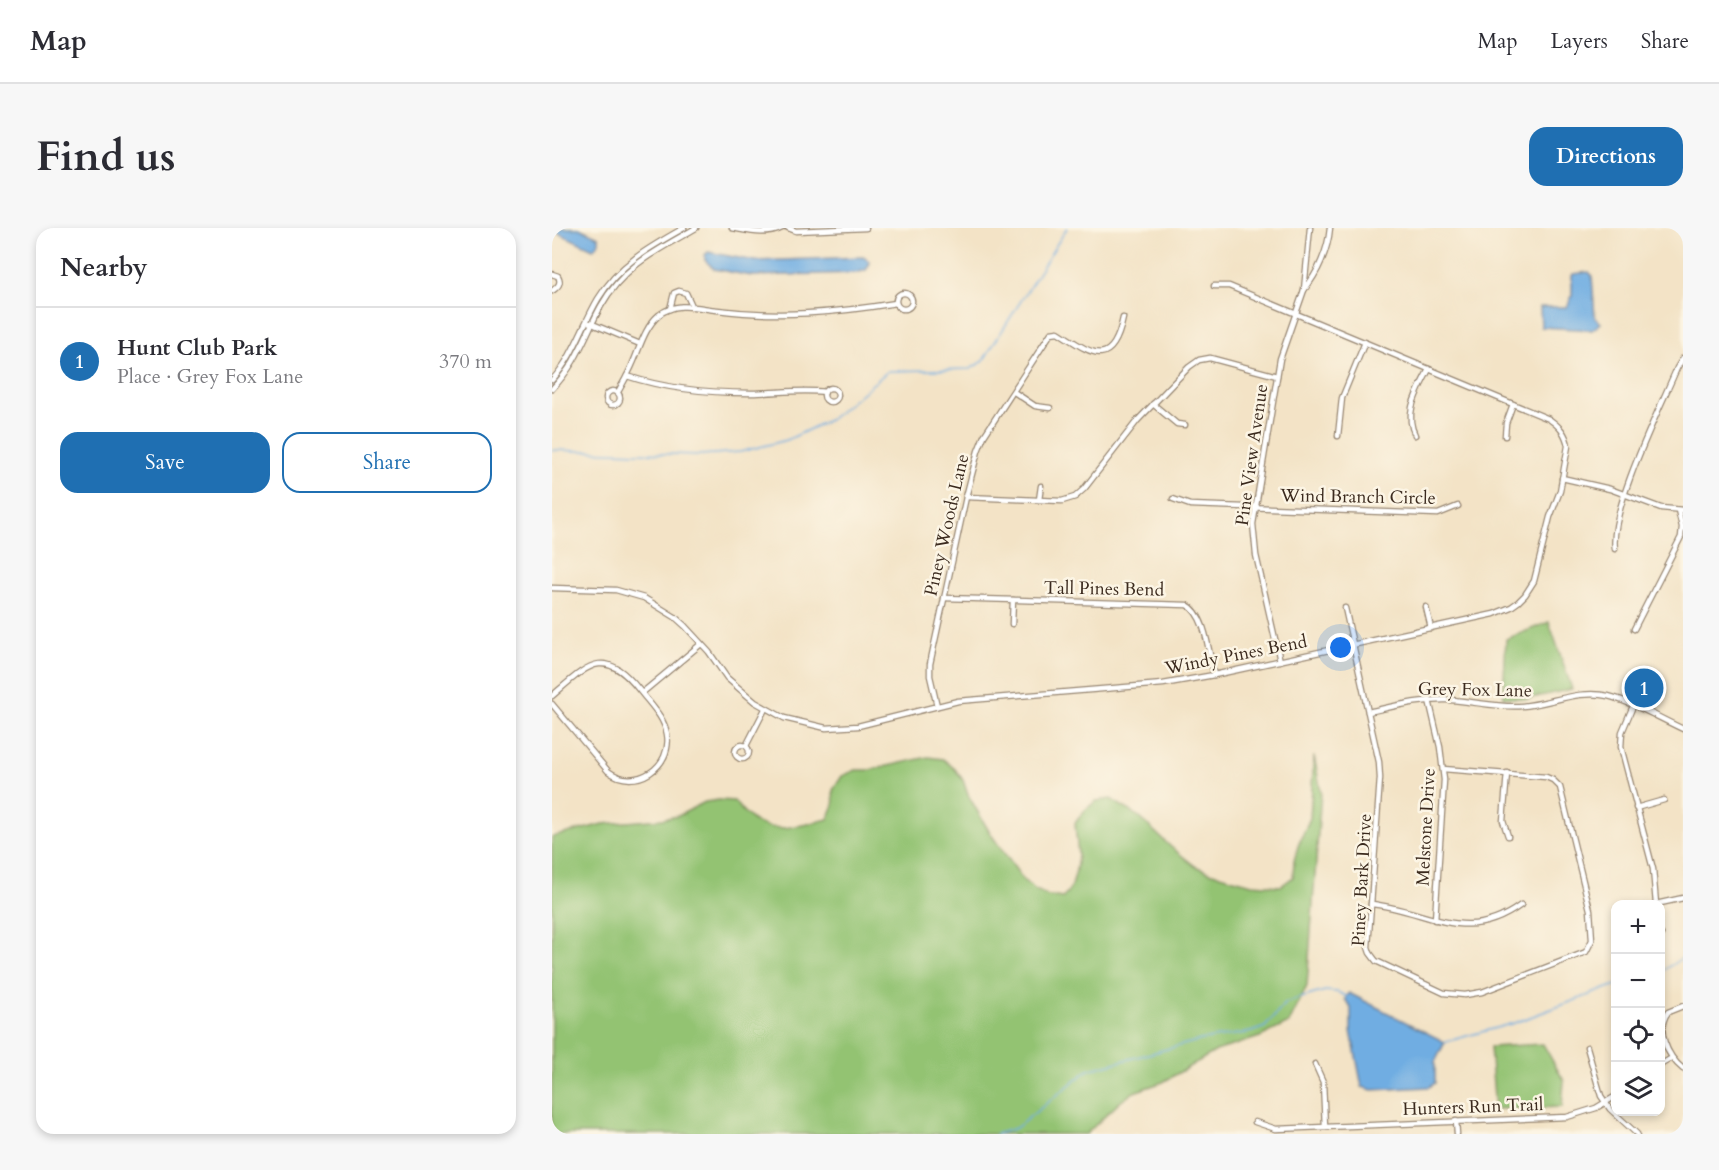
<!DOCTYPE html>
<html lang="en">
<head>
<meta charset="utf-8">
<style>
	:root { --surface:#fff; --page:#f7f7f7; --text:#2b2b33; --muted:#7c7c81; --line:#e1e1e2; --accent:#1f6fb2 }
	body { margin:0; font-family:Cardo,serif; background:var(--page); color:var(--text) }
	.controls { position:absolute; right:18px; bottom:18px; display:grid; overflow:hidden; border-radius:12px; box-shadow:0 3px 9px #0003 }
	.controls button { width:54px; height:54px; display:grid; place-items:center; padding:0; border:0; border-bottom:2px solid var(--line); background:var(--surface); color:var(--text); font:30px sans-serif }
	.you { position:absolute; left:789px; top:420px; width:21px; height:21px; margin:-15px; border:4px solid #fff; border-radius:50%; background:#1a73e8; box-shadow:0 0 0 9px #1a73e833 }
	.badge { display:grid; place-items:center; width:39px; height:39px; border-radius:50%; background:var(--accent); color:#fff; font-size:20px; font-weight:700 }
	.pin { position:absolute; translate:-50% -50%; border:3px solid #fff; box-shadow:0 2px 6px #0006 }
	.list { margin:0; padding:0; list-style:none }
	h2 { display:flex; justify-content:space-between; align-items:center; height:78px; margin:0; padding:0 24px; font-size:26px }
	h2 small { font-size:20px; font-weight:400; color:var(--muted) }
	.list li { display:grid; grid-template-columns:39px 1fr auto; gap:18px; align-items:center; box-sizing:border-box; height:108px; padding:0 24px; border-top:2px solid var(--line) }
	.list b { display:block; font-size:22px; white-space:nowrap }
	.list p { margin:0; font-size:20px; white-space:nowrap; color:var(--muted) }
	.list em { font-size:20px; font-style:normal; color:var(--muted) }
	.actions { display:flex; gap:12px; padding:18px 24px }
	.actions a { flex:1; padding:14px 0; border:2px solid var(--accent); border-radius:18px; text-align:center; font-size:21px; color:var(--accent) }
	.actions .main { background:var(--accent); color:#fff }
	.icon { flex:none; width:33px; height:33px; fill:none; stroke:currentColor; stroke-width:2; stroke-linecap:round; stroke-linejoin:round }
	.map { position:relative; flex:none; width:1131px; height:906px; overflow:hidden; border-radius:18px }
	header { display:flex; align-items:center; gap:36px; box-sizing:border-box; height:84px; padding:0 30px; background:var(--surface); border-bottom:2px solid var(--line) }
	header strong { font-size:28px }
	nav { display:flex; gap:33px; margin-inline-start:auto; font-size:21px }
	.intro { display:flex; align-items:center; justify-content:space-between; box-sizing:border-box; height:144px; padding:0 36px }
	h1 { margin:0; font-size:42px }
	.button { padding:15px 27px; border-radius:18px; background:var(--accent); color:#fff; font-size:21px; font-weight:700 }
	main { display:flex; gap:36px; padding:0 36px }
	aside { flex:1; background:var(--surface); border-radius:18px; box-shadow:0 3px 9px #0003 }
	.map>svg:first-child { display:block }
	.green { fill:#93c372; stroke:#677648; stroke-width:1.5 }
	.water { fill:#70ade2; stroke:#566c80; stroke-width:1.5 }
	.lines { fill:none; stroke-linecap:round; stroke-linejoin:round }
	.stream { stroke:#70ade2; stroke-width:1.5 }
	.street-casing { stroke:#978672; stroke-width:7 }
	.street { stroke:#fff; stroke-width:4.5 }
	.labels { text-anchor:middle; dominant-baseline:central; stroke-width:5; stroke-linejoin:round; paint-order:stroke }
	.street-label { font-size:18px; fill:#3b2a1e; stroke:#fcf5e5 }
</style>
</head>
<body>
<header>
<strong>Map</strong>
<nav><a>Map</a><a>Layers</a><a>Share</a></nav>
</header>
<div class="intro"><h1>Find us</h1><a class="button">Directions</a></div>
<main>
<aside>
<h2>Nearby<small></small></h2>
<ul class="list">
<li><span class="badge">1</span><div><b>Hunt Club Park</b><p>Place · Grey Fox Lane</p></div><em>370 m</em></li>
</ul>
<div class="actions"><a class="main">Save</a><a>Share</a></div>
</aside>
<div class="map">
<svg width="1131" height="906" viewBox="0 0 1131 906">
	<rect width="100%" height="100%" fill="#fcf5e5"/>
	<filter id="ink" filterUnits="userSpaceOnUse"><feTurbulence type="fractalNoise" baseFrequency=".0167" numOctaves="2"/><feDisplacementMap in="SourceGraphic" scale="12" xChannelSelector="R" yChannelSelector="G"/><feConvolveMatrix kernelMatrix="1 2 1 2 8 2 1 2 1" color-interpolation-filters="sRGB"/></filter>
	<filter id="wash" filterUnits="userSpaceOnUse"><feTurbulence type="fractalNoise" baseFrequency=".008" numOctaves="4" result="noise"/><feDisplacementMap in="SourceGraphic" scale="24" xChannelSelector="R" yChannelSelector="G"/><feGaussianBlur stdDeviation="1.35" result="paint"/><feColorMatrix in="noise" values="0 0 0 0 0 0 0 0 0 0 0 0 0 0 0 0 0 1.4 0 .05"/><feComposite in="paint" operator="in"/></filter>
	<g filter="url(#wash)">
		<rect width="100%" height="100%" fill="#f3e3c6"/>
		<g class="green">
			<polygon points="997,394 1020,461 975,471 951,469 954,411"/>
			<path d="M762 528 769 564 755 758 737 795 708 809 664 823 611 854 582 864 568 874 534 906H0V609L51 596 110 591 126 588 153 574 167 572 182 573C188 580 194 588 202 593 223 607 254 596 276 591L282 577 281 562 290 548 304 542H318L376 529 391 531 403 541 411 552 416 567 438 605 472 653 484 662 496 668 511 670 520 658 524 642 526 627 523 595 533 582 544 573 559 571 586 588 619 619 643 638 657 644 700 656 729 658 741 649 742 633 746 618 758 590Z"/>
			<polygon points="991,816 1012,853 1010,879 943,881 938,819"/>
		</g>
		<g class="water">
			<path d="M0 0H27L47 9C48 15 46 18 41 21L0 2Z"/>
			<polygon points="156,24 203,33 311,29 317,33 317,37 314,42 304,45 200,48 162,41 153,32 153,27"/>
			<polygon points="1037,44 1040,48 1043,90 1049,95 1040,102 989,99 988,79 1015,79 1020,68 1020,48 1021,46"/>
			<polygon points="797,765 893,814 883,834 883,855 877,859 820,862 810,859 799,803 799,780 793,771"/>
		</g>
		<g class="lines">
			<g class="stream">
				<polyline points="0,222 148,227 188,224 235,212 279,191 336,143 418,141 431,133 515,0"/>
				<polyline points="1108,745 1131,729"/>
				<polyline points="893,814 962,795 1064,757"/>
				<polyline points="444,906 464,900 536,842 649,812 699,804 713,799 734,775 745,771 773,763 785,764 796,769"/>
			</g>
		</g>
	</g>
	<g filter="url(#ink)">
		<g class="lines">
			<g class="street-casing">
				<g id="street">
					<path d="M180 0C197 3 214 8 230 0"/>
					<polyline points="236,0 244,3 314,0"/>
					<path d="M0 46 6 48C10 55 6 59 0 63"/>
					<path d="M752 62C766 45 776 22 778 0"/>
					<circle cx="352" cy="73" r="8"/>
					<polyline points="118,81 122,65 127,63 134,65 140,78"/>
					<polyline points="38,95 88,116"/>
					<path d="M75 148C114 161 158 165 199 165 223 165 249 161 273 164"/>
					<path d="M0 152C22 128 30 98 46 71 67 36 98 19 132 0"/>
					<circle cx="279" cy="167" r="7"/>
					<path d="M0 161C26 134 32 109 49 78 72 37 106 22 144 0"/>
					<circle cx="61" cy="170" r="7"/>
					<path d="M66 164C71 155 77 145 81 135 88 119 93 99 107 87 125 73 145 80 165 82 226 90 284 85 344 75"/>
					<polyline points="462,164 483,178 498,180"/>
					<polyline points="601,176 625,196 633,197"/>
					<path d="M863 207C851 184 867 162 877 141"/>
					<polyline points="786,208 790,170 813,114"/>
					<polyline points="953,208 954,195 961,176"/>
					<polyline points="1010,250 1058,261 1109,280 1131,282"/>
					<polyline points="414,269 510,273 523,269 532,261 585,193 637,139 647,132 658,130 725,148"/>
					<polyline points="621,271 638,277 886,286 906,278"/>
					<polyline points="487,272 489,258"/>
					<path d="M1063 321C1057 282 1108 180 1125 140L1131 130"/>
					<path d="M0 360 64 362 92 370 123 389 133 398 157 424 175 450 203 474 232 490 274 500 306 498 406 473 611 456 662 447 942 386 959 379 966 374 973 367 982 353 998 289 1008 263 1016 218C1014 205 1007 198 997 191L677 58H662"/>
					<path d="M392 370 635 377C654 386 657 427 662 447"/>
					<polyline points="874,379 879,400"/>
					<polyline points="793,380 827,534 828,550 816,719 818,725 824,733 892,765 913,767 930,764 1034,724 1040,712 1038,682 1008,559 1001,552 994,549 891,541"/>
					<polyline points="460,396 461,372"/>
					<polyline points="1082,401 1129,309 1130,299 1126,282"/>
					<polyline points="728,433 704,327 701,296 728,131 752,62 758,0"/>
					<polyline points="90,465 149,416"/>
					<path d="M0 468C36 437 52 417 88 463 98 476 112 489 115 506 121 539 83 564 56 543L0 476"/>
					<polyline points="877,472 888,519 892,552 883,692"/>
					<path d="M385 478 378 448V436L414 269 426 223 432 208 499 105 506 104C539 125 560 143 571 90"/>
					<polyline points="1081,478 1070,504 1069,519 1101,641 1104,676"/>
					<path d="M816 484C843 478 869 471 897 472 922 473 945 480 970 478 998 476 1027 461 1056 468 1081 474 1107 490 1131 501"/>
					<circle cx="190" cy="524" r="7"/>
					<polyline points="194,518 213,481"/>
					<polyline points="955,545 951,593 956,608"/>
					<polyline points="1084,580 1112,572"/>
					<path d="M819 676C877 682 913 718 969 677"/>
					<polyline points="1104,676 1131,670"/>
					<polyline points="1108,705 1109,706"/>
					<path d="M1131 778 1116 784C1103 802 1115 828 1131 841"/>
					<polyline points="1035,819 1049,868 1058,881 1085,906"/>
					<polyline points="763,836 771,854 773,899"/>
					<polyline points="1108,837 1120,830"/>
					<polyline points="904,893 905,906"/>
					<polyline points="703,894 724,901 1015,889 1044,880 1064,868"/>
				</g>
			</g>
			<use href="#street" class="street"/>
		</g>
	</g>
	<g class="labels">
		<g class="street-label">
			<text transform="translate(700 227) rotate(-82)">Pine View Avenue</text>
			<text transform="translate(806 269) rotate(1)">Wind Branch Circle</text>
			<text transform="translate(395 297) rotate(-77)">Piney Woods Lane</text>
			<text transform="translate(552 361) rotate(1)">Tall Pines Bend</text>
			<text transform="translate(684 427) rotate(-11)">Windy Pines Bend</text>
			<text transform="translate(923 462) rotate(1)">Grey Fox Lane</text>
			<text transform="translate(874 599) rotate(-87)">Melstone Drive</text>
			<text transform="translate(810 652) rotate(-87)">Piney Bark Drive</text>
			<text transform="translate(921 879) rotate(-2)">Hunters Run Trail</text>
		</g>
	</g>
</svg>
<div class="controls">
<button>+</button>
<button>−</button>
<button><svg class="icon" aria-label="locate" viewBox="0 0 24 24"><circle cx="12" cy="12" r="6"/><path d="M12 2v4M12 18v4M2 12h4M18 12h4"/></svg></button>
<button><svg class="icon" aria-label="layers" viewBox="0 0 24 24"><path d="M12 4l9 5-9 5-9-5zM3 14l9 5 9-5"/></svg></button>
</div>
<div class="you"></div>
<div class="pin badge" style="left:1092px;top:460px">1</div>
</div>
</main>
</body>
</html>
